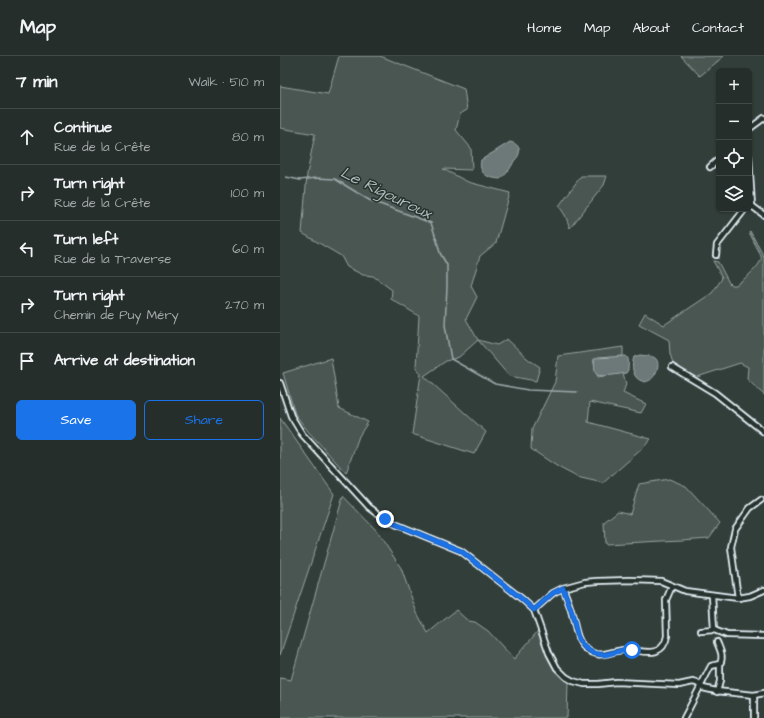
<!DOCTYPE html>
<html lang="en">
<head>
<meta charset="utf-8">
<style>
	:root { --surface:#262e2b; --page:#2e3633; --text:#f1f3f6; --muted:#a4a8a9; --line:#424a47; --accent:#1a73e8 }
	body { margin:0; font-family:"Architects Daughter",sans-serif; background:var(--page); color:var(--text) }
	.controls { position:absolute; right:12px; top:12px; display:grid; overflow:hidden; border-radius:6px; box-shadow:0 1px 3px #0004 }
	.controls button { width:36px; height:36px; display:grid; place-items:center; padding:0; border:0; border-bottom:1px solid var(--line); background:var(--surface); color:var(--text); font:20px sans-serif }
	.stop { position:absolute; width:12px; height:12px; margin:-9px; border:3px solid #1a73e8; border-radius:50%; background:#fff }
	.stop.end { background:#1a73e8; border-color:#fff; box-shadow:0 1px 4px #0008 }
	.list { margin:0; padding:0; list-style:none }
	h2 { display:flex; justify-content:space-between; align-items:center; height:52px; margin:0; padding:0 16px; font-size:17px }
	h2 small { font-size:13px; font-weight:400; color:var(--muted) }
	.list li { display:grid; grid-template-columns:26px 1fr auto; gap:12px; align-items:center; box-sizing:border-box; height:56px; padding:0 16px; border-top:1px solid var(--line) }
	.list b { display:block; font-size:15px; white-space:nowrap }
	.list p { margin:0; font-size:13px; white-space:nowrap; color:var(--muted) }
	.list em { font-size:13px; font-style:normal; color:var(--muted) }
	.actions { display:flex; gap:8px; padding:12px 16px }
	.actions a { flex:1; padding:9px 0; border:1px solid var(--accent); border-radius:6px; text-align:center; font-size:14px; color:var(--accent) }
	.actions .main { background:var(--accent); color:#fff }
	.icon { flex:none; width:22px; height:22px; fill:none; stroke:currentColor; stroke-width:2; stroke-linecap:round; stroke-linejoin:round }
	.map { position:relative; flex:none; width:484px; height:662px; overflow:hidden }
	header { display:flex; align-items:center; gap:24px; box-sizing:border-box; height:56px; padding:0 20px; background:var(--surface); border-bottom:1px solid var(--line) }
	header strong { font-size:19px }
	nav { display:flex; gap:22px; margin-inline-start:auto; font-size:14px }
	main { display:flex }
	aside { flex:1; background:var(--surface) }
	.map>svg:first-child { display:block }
	.green { fill:#495651; stroke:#98a4a4 }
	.water { fill:#6d7978; stroke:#9ea9ab }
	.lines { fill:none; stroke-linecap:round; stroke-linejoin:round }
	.stream { stroke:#9ea9ab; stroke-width:1.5 }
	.minor-casing { stroke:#e8f1f8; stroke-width:8 }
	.minor { stroke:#26332d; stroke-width:4.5 }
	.route { stroke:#1a73e8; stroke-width:5 }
	.labels { text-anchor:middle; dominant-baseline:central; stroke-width:3; stroke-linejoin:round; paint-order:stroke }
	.water-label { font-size:16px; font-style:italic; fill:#b1bbbe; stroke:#26332d }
</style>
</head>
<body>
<header>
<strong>Map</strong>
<nav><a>Home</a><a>Map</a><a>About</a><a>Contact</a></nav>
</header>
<main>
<aside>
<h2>7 min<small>Walk · 510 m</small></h2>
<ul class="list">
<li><svg class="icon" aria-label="ahead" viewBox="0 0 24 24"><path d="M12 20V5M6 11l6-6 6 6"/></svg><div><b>Continue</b><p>Rue de la Crête</p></div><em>80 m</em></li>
<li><svg class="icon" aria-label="right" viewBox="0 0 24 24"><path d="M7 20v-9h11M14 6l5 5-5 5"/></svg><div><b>Turn right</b><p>Rue de la Crête</p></div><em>100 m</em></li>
<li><svg class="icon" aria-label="left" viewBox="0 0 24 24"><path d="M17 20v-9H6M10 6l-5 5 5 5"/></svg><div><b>Turn left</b><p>Rue de la Traverse</p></div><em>60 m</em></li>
<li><svg class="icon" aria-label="right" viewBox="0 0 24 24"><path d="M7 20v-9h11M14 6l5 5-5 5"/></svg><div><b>Turn right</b><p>Chemin de Puy Méry</p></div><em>270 m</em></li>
<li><svg class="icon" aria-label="arrive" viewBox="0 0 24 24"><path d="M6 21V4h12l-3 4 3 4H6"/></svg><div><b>Arrive at destination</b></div></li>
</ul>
<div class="actions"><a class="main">Save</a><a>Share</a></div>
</aside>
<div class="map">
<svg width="484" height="662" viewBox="0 0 484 662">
	<rect width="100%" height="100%" fill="#323e39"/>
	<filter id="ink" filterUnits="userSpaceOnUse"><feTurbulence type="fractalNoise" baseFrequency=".025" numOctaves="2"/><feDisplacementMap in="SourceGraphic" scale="8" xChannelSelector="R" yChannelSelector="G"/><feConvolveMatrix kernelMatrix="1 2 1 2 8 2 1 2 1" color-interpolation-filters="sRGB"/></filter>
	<g filter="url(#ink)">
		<g class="green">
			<polygon points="59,0 100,0 184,33 187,54 180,58 176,74 191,92 192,114 163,113 188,126 230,137 216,187 200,200 191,230 197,241 186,263 198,284 217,289 227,283 248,303 260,311 256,325 229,320 198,284 179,301 166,305 144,320 206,376 194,398 132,378 141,318 136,311 139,260 111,243 112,234 93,220 83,219 67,211 61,200 22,177 27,118 35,78 0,72 0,30 48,38"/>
			<polygon points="401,0 444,0 420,20"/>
			<polygon points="301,120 327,120 324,129 290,172 285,159 279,150"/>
			<path d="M470 175 483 199 484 200V339L467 323 468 311 460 307 414 322 408 317 394 310 390 298 389 284 359 268 365 257 384 269 432 237 441 224 442 221 433 205 438 206 449 227 451 229H456C464 223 475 215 480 206 482 204 481 203 481 200L469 176Z"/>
			<polygon points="343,291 343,300 313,303 316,316 318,321 343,317 346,328 343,337 366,348 361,357 310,346 308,366 371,383 363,392 323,427 297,421 278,411 251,393 252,373 275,326 278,300"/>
			<polygon points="51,302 59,352 88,366 79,380 66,417 27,374 15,358 3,317"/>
			<polygon points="0,362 54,438 0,599"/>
			<polygon points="389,423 406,430 440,467 429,482 402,484 325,488 324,466 338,455 350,458 359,428"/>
			<polygon points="63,440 96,474 121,512 137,557 148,577 176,554 188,565 195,566 208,575 234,603 258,575 270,606 277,617 288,626 287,662 0,662 0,622 11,624"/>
		</g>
		<g class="water">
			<path d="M230 86C237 87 242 93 238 100 237 102 235 104 234 105 231 112 226 119 220 123 208 122 198 118 201 104Z"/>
			<path d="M360 299C365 300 371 299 375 302 382 307 375 323 368 325 366 326 364 326 362 325 352 322 351 309 354 301Z"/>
			<path d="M346 300C350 303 348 310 348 314L346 317C341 318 321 321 317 319 314 316 314 307 315 303L317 302Z"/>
		</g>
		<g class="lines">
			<polyline class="stream" points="6,121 20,124 36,122 55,123 89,144 151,167 157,185 160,197 167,209 167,231 165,269 171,303 215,328 248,334 297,336"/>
			<g class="minor-casing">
				<g id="minor">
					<polyline points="469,73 484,62"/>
					<polyline points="469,101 472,150"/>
					<polyline points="430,111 439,103"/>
					<polyline points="469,151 472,150 484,159"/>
					<polyline points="436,199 437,189 465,153"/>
					<polyline points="392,311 435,337 484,376"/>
					<polyline points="0,327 11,360 22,378 89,451 105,463 115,468 181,495 242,543 254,554 269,597 277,612 286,621 293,625 304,628 318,628 336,626 399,629 413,626 417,627 423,632 436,635 474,639 484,637"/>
					<path d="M283 532C286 540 290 549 292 558 295 569 296 584 305 592 320 604 327 596 343 594 359 592 382 606 387 580L386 544 392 530"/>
					<polyline points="432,539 434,574"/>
					<polyline points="458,542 451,491 455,473 470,452 481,444"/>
					<polyline points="254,554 273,537 283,532 305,526 317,525 350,524 381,525 405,535 458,542 470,540 484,534"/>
					<polyline points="421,575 434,574 447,579 484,580"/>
					<path d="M437 586C440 594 444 600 440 608"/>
					<polyline points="474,639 474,662"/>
					<polyline points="404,662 431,610 440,608 440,625 437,636"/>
				</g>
			</g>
			<use href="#minor" class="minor"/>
		</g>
	</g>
	<g class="lines" filter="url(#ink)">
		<polyline class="route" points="105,463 115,468 181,495 242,543 254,554 273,537 283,532 292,557 298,583 304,591 313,597 324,599 344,594 352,594"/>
	</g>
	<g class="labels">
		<g class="water-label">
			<text transform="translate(106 137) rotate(26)">Le Rigouroux</text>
		</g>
	</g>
</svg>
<div class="controls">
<button>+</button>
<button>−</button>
<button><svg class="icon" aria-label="locate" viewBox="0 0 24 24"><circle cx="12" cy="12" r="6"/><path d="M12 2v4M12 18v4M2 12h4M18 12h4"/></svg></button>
<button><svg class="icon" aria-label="layers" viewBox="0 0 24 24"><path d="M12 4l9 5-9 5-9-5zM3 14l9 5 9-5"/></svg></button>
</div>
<div class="stop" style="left:352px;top:594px"></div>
<div class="stop end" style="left:105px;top:463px"></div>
</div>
</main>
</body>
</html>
